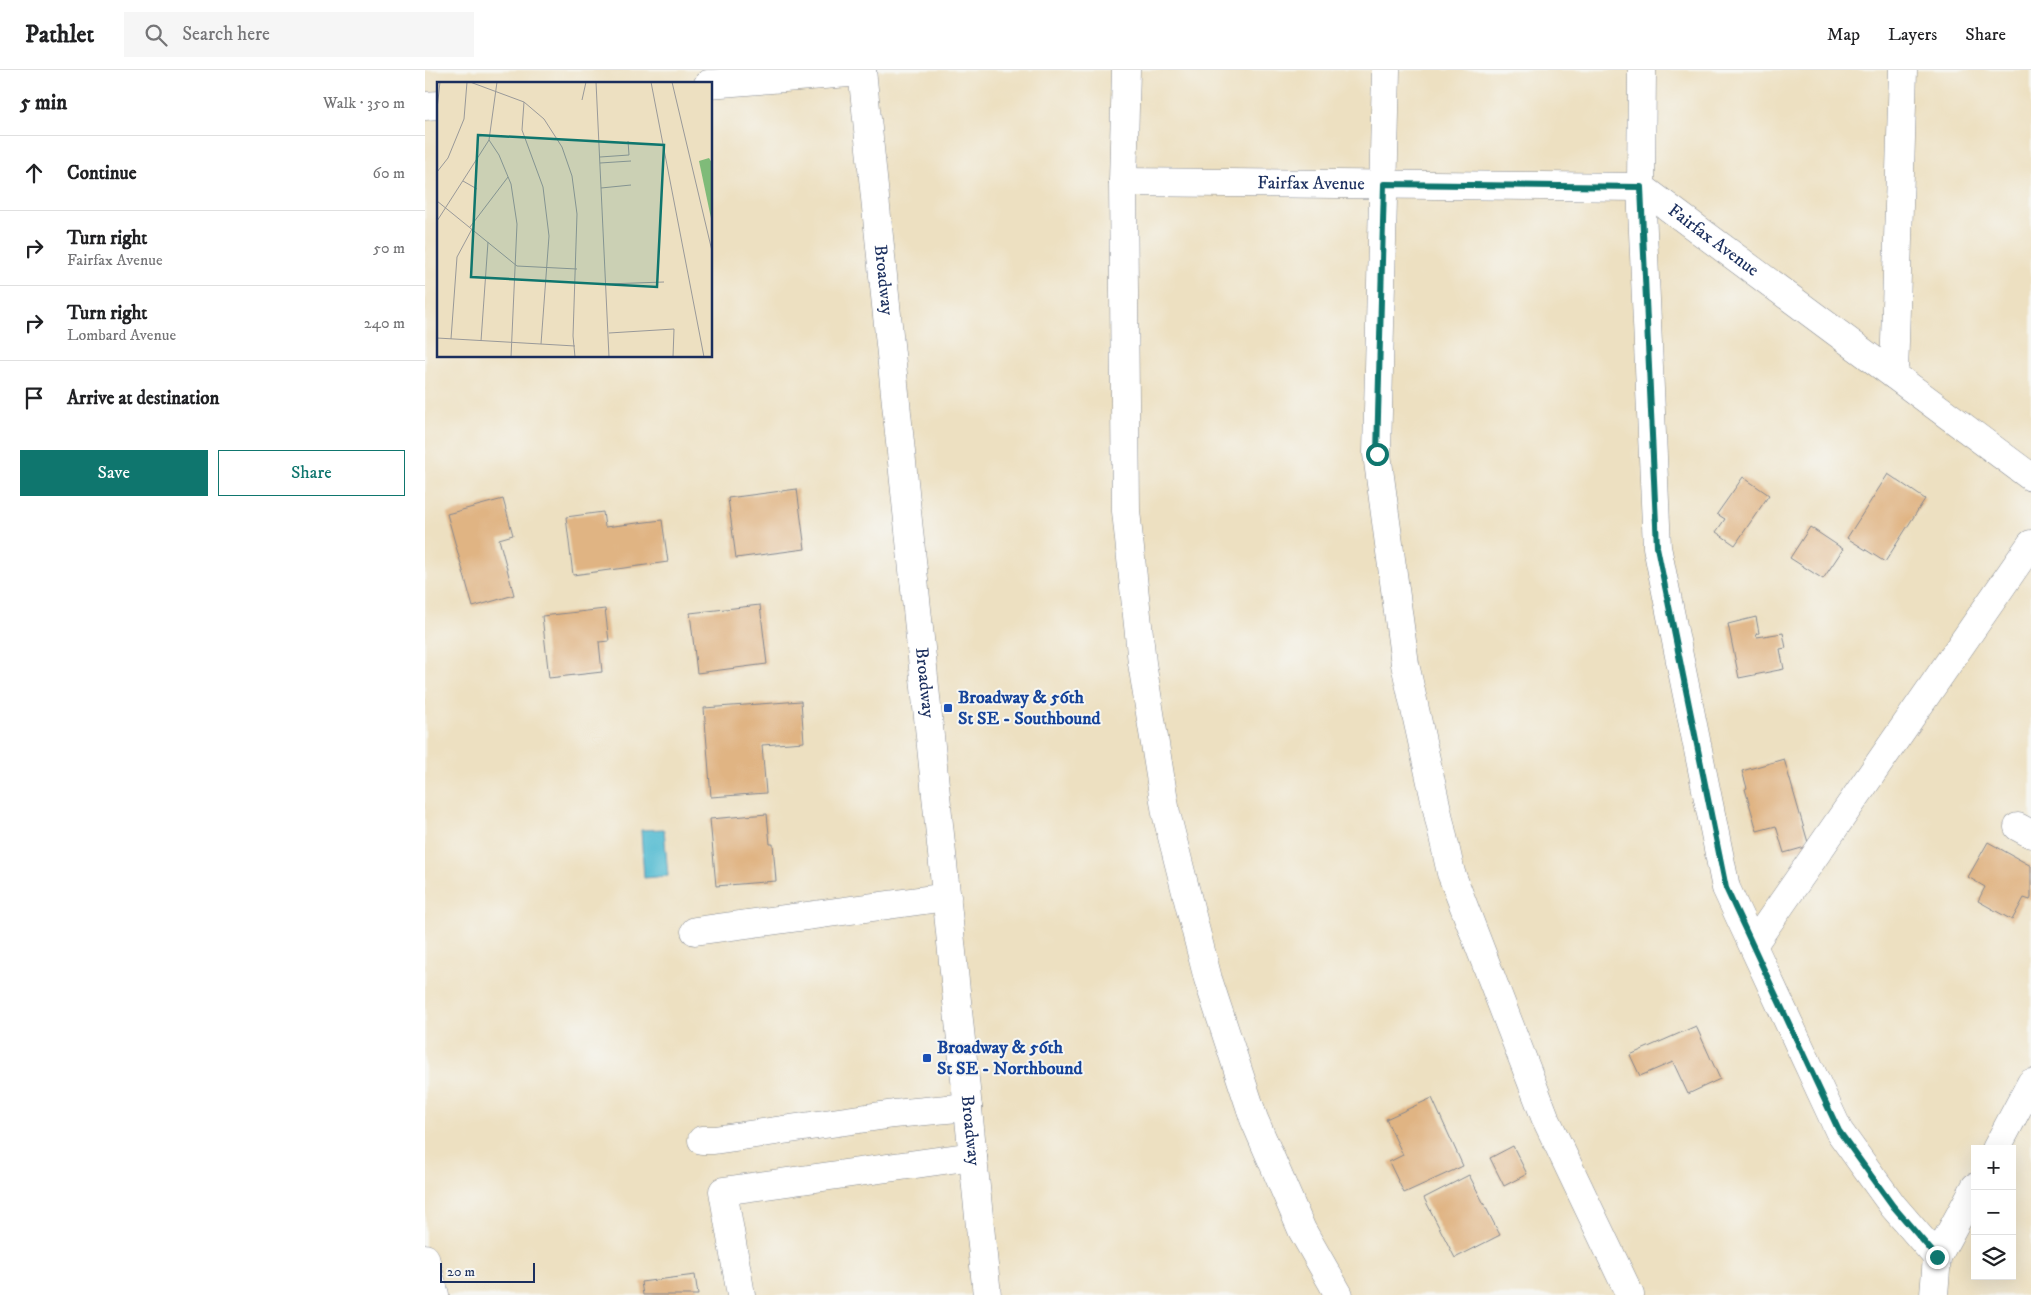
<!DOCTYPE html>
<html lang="en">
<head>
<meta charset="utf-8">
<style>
	:root { --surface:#fff; --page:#f6f6f6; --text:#202124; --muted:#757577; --line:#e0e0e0; --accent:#0f766e }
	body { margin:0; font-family:"IM FELL DW Pica",serif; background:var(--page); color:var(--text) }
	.controls { position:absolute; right:15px; bottom:15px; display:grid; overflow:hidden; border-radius:0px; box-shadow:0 5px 20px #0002 }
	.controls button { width:45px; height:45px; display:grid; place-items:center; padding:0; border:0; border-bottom:1px solid var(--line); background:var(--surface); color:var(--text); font:25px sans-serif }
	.scale { position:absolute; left:15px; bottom:12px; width:95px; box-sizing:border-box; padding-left:5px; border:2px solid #1b2f5e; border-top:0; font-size:14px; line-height:18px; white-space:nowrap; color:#1b2f5e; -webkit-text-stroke:4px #f6f6f2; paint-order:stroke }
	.stop { position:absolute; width:15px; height:15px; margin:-11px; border:4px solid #0f766e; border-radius:50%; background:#fff }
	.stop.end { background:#0f766e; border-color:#fff; box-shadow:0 1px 5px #0008 }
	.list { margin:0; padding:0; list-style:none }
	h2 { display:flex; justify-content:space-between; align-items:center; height:65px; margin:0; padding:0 20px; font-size:21px }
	h2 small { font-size:16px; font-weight:400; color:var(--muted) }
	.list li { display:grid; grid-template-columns:32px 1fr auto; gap:15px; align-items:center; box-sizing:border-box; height:75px; padding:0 20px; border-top:1px solid var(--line) }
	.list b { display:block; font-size:19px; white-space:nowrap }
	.list p { margin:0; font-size:16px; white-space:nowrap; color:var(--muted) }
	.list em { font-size:16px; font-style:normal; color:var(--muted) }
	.actions { display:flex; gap:10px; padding:15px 20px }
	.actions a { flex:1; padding:11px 0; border:1px solid var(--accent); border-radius:0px; text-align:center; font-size:18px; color:var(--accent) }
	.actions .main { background:var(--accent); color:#fff }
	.icon { flex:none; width:28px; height:28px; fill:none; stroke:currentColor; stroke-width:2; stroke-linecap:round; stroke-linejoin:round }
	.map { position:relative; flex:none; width:1606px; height:1225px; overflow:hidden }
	header { display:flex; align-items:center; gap:30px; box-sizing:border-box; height:70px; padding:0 25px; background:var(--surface); border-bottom:1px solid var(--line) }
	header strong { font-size:24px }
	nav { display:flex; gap:28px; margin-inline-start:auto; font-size:18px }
	.search { width:350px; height:45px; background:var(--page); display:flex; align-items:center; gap:12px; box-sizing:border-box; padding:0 18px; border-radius:0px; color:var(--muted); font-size:19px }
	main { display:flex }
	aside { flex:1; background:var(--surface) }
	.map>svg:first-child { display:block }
	.water { fill:#55bcd2; stroke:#387698 }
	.building { fill:#e0b483 }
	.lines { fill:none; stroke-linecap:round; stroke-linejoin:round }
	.minor-casing { stroke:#848890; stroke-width:29 }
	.highway-casing { stroke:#848890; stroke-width:29 }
	.minor { stroke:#fff; stroke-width:28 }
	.highway { stroke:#fff; stroke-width:28 }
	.route { stroke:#0f766e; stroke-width:6 }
	.transit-dot { fill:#1a4fb4; stroke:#f6f6f2; stroke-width:2 }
	.labels { text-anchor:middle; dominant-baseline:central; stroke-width:4; stroke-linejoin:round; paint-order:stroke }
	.street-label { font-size:18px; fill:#1b2f5e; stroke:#f6f6f2 }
	.transit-label { font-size:18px; font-weight:bold; fill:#164399; stroke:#f6f6f2; text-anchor:start }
	.inset-road { fill:none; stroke:#999; stroke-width:1 }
	.view { fill:#0f766e; fill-opacity:0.15; stroke:#0f766e; stroke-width:2.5 }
	.inset-edge { fill:none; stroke:#1b2f5e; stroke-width:2.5 }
</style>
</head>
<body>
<header>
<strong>Pathlet</strong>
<div class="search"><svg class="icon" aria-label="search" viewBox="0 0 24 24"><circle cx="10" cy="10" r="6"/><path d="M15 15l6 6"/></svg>Search here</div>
<nav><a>Map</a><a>Layers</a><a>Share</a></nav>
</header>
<main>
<aside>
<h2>5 min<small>Walk · 350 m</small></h2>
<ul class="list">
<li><svg class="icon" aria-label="ahead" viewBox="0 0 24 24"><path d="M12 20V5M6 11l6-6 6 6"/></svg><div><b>Continue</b></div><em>60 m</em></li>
<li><svg class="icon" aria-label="right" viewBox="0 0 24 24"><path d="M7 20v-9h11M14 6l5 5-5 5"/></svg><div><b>Turn right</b><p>Fairfax Avenue</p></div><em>50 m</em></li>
<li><svg class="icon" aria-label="right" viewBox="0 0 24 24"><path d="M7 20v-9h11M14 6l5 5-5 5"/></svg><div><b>Turn right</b><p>Lombard Avenue</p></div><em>240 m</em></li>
<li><svg class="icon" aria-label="arrive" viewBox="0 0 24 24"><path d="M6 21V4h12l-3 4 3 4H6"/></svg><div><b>Arrive at destination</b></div></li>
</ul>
<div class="actions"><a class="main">Save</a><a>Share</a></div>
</aside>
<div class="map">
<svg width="1606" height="1225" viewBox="0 0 1606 1225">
	<rect width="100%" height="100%" fill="#f6f6f2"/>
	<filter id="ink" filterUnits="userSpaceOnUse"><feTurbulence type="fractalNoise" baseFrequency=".02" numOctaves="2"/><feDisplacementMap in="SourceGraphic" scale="10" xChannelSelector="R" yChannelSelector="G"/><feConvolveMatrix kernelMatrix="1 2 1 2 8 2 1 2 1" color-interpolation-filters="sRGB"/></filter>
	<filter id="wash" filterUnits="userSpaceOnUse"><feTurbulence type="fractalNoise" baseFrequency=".0096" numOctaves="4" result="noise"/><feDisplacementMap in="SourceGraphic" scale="20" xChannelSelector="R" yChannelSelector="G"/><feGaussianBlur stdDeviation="1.12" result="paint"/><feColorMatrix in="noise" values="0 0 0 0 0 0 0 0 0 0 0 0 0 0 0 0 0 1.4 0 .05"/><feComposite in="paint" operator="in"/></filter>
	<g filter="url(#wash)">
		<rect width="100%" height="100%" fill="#ede0c1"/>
		<polygon class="water" points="239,759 243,806 219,808 216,760"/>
		<g id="blocks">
			<g class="building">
				<polygon points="1463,404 1500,429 1460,492 1422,468"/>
				<polygon points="1318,407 1344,425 1310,475 1291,462 1300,449 1292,444"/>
				<polygon points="372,419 380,479 311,488 303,428"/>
				<polygon points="78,429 88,465 74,469 89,525 48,537 22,444"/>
				<polygon points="178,442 180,457 237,450 243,492 148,505 141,447"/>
				<polygon points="1385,457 1418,479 1398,509 1365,488"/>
				<polygon points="335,535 342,594 272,603 265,543"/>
				<polygon points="180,539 184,571 174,572 177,602 124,608 117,546"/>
				<polygon points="1331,547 1334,563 1331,564 1332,567 1358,563 1361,578 1355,579 1359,599 1314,608 1303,554"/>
				<polygon points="376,631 379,672 337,675 341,723 286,727 279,638"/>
				<polygon points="1359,689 1384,776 1359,783 1351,756 1332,761 1320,719 1322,718 1317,701"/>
				<polygon points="342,744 345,774 348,774 351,811 291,816 285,749"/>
				<polygon points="1563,772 1606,796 1606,828 1605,830 1599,828 1587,850 1553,831 1560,817 1543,807"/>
				<polygon points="1271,956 1295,1009 1263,1024 1248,992 1215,1006 1205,985"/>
				<polygon points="1007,1028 1038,1096 979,1123 964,1092 978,1085 961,1049"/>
				<polygon points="1088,1076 1102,1104 1079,1116 1065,1088"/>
				<polygon points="1044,1105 1075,1165 1030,1188 999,1128"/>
				<polygon points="270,1205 273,1225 218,1225 216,1212"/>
			</g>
		</g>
	</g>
	<g filter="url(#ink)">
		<use href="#blocks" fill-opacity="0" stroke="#848890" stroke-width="1"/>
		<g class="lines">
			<g class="minor-casing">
				<g id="minor">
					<path id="s1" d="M437 0 562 1225"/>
					<polyline points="701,0 698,112 701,441 717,593 741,743 783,909 829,1049 877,1160 914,1225"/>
					<polyline points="961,0 952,384 980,594 1026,803 1120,1047 1205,1225"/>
					<polyline points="1217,0 1216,117 1232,477 1301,818 1414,1061 1468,1136 1512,1187"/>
					<polyline points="283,14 437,2"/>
					<polyline points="0,36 14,35"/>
					<path id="s2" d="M698 112 1216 117 1606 407"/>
					<polyline points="1469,305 1478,0"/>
					<polyline points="1593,757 1606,764"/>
					<polyline points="270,861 522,827"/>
					<polyline points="1328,875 1606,474"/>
					<polyline points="277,1070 289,1070 469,1044 543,1037"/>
					<polyline points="1571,1079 1606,1013"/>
					<polyline points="316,1225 298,1121 548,1086"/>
					<polyline points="1509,1225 1512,1187 1550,1117"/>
				</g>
			</g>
			<g class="highway-casing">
				<polyline id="highway" points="0,1188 10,1225"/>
			</g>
			<use href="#minor" class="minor"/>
			<use href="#highway" class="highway"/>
		</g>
	</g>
	<g class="lines" filter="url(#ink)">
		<polyline class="route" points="952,384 959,114 1216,117 1232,477 1301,818 1414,1061 1468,1136 1512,1187"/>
	</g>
	<g class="transit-dot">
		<rect x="518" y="633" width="10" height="10" rx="2.5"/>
		<rect x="497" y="983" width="10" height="10" rx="2.5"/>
	</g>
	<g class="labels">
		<g class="street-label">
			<text stroke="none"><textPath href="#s2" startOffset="188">Fairfax Avenue</textPath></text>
			<text stroke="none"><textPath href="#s2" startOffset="608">Fairfax Avenue</textPath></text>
			<text stroke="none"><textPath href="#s1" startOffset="211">Broadway</textPath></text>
			<text stroke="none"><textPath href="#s1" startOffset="616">Broadway</textPath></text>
			<text stroke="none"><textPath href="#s1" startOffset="1066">Broadway</textPath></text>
		</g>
		<g class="transit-label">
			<text x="533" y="628">Broadway &amp; 56th<tspan x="533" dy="21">St SE - Southbound</tspan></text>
			<text x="512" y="978">Broadway &amp; 56th<tspan x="512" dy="21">St SE - Northbound</tspan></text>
		</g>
	</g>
	<g transform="translate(12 12)">
		<rect width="275" height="275" fill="#ede0c1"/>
		<path d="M272 76 275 81V141L262 79Z" fill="#7fbb79"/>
		<path class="inset-road" d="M33 0 87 20 107 37 125 65 135 94 140 132 136 254 138 275M159 0 172 275M214 0 267 275M235 0 275 169M145 18 149 0M87 20 85 48 106 105 112 154 104 262M0 27 3 0M52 58 62 73 74 102 80 142 74 275M163 75 192 73 191 59M163 81 194 79M0 90 11 76 27 37 30 0M26 99 40 107M164 106 194 103M0 119 80 184 140 187M0 139 52 58 60 0M33 145 71 95M169 202 227 200M172 251 237 247 236 275M0 256 138 264M14 257 20 175 35 147M44 259 51 160"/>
		<path class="view" d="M41 53 227 63 220 205 34 195Z"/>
		<rect width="275" height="275" class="inset-edge"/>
	</g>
</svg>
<div class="controls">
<button>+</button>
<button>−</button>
<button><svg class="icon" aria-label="layers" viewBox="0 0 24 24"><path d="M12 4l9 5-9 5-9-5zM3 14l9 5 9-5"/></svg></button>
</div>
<div class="scale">20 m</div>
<div class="stop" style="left:952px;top:384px"></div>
<div class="stop end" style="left:1512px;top:1187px"></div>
</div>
</main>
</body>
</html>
